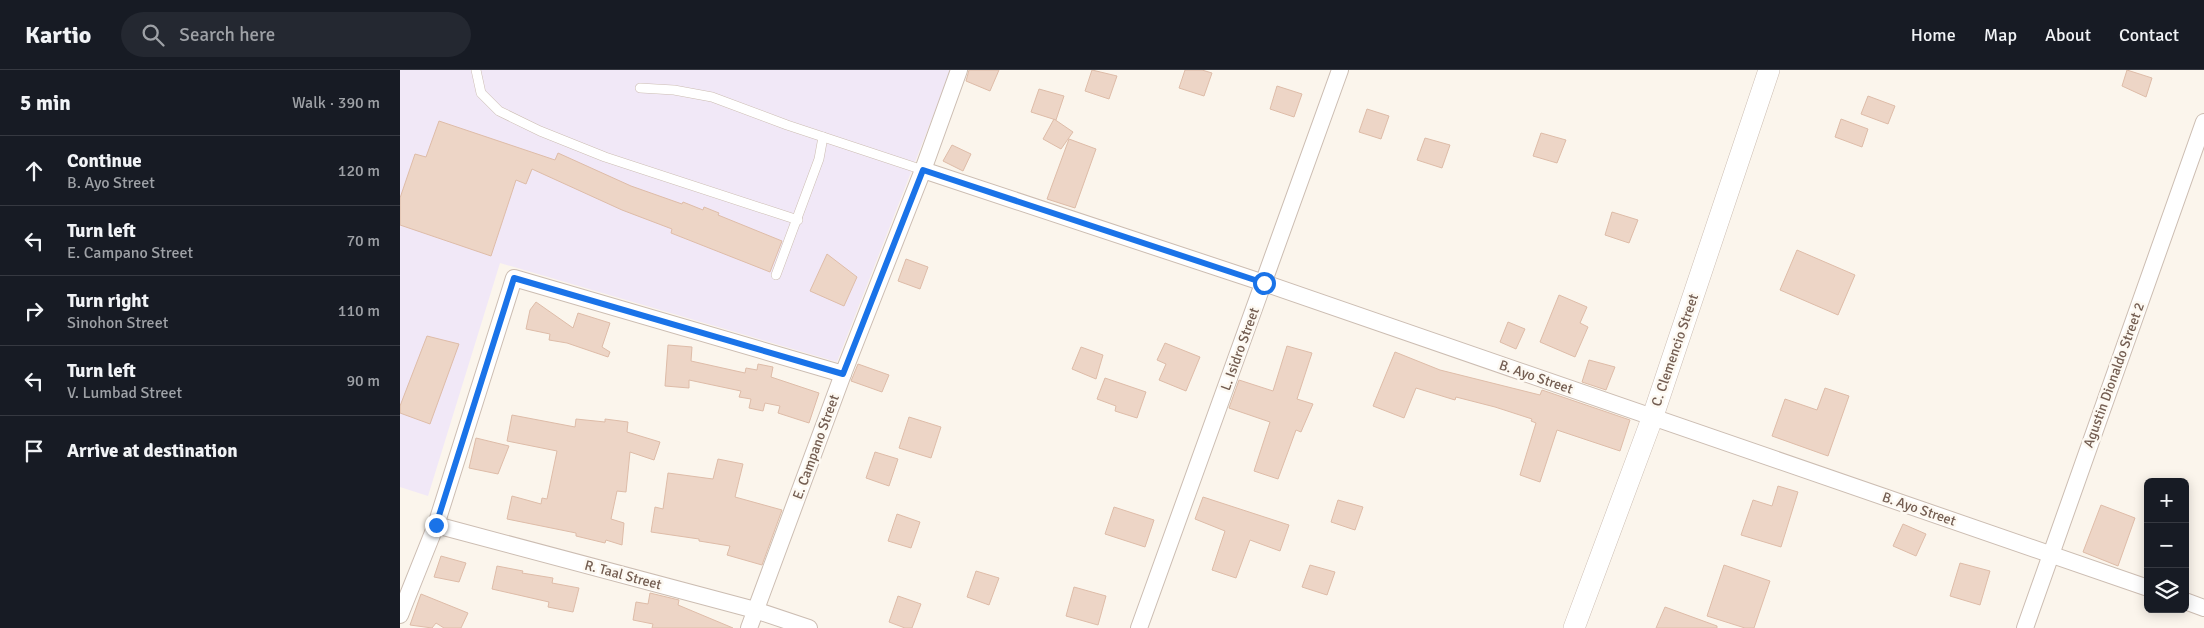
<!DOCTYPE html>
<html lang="en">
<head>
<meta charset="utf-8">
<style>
	:root { --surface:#171b24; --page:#242831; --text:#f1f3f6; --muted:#9ea1a6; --line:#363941 }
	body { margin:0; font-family:Signika,sans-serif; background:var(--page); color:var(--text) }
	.controls { position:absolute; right:15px; bottom:15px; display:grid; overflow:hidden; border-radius:8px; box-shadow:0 2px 12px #0003 }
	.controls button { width:45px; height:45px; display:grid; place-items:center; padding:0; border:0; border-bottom:1px solid var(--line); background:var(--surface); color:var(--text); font:25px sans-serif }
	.stop { position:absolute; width:15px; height:15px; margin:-11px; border:4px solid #1a73e8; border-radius:50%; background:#fff }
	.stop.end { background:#1a73e8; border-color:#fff; box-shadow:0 1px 5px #0008 }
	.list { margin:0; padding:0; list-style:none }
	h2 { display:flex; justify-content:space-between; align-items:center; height:65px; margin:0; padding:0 20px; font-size:21px }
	h2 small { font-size:16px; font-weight:400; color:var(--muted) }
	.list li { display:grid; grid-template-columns:32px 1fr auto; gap:15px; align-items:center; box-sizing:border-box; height:70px; padding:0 20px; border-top:1px solid var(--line) }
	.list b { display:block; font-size:19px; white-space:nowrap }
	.list p { margin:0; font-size:16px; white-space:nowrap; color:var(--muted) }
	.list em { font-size:16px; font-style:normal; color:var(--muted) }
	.icon { flex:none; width:28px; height:28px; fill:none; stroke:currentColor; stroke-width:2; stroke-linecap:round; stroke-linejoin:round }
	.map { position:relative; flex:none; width:1804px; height:558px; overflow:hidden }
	header { display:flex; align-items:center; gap:30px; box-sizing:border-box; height:70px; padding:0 25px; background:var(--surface); border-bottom:1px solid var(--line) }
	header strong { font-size:24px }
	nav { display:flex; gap:28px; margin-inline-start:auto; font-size:18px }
	.search { width:350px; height:45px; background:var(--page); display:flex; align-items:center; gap:12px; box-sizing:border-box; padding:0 18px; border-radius:28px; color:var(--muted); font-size:19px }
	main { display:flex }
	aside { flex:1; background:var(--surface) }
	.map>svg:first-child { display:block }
	.education { fill:#f1e8f7 }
	.building { fill:#edd5c6; stroke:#debca8 }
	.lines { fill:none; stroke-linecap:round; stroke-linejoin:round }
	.service-casing { stroke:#ccbdb2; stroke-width:10 }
	.minor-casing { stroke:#ccbdb2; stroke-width:18 }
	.tertiary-casing { stroke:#ccbdb2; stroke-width:22 }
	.service { stroke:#fff; stroke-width:9 }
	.minor { stroke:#fff; stroke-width:16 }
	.tertiary { stroke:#fff; stroke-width:21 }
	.route { stroke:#1a73e8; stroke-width:6 }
	.labels { text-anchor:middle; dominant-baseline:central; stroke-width:5; stroke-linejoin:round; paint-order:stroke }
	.street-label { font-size:14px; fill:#735d51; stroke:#fdf9f2 }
</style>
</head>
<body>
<header>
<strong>Kartio</strong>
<div class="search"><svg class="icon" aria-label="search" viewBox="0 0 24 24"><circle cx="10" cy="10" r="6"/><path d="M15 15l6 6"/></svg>Search here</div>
<nav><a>Home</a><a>Map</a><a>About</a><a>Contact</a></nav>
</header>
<main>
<aside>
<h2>5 min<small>Walk · 390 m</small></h2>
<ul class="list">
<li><svg class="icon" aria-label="ahead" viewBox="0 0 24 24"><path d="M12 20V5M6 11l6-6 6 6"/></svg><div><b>Continue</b><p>B. Ayo Street</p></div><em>120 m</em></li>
<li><svg class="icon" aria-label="left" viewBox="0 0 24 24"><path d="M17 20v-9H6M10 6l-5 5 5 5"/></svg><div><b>Turn left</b><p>E. Campano Street</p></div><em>70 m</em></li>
<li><svg class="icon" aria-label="right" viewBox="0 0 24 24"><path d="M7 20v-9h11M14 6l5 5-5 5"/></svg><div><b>Turn right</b><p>Sinohon Street</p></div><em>110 m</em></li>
<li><svg class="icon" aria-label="left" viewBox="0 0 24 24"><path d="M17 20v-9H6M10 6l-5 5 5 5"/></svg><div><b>Turn left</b><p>V. Lumbad Street</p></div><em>90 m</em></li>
<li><svg class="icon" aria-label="arrive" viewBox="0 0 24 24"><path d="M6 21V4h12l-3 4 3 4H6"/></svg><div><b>Arrive at destination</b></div></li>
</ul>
</aside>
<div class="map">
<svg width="1804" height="558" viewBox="0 0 1804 558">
	<rect width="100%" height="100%" fill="#fbf5ec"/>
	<polygon class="education" points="0,0 551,0 437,292 100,193 28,426 0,417"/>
	<g class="building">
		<polygon points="569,0 599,0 590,21 566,11"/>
		<polygon points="692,0 717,6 709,29 685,21"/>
		<polygon points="785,0 802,0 812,3 804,26 779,18"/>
		<polygon points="1727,0 1752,8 1746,27 1722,16"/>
		<polygon points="877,16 902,24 894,47 870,39"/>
		<polygon points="639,19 664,26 656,50 631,42"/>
		<polygon points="1468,26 1495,36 1488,54 1461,44"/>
		<polygon points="967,39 989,46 981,69 959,62"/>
		<polygon points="654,49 673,62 661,79 643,69"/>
		<polygon points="1441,49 1468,59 1462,77 1435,67"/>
		<polygon points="39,51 155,90 158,83 231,116 282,134 283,132 303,140 304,137 319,143 318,145 382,171 370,202 271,163 272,159 222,140 132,99 126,114 116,110 91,186 0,155 0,128 15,84 26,87"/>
		<polygon points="1141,63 1166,70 1157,93 1133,86"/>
		<polygon points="1025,68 1050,75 1042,98 1017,90"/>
		<polygon points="669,69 696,79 675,138 647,129"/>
		<polygon points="552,75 571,84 563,101 543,91"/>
		<polygon points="1212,142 1238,150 1229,173 1205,165"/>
		<polygon points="1397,180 1455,205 1438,245 1380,220"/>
		<polygon points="427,184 457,207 444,236 410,221"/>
		<polygon points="506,189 528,197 520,219 498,211"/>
		<polygon points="1159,225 1187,237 1180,253 1188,257 1175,287 1140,272"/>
		<polygon points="136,232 173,258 178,243 210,253 202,277 210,282 208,287 167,273 149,270 150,264 126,259 130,240"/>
		<polygon points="1108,252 1125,259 1116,279 1100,272"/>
		<polygon points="27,266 59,274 30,354 0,343 0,336"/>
		<polygon points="765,273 800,287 786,321 759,310 766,294 757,290"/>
		<polygon points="268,275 292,277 291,291 345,303 346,298 357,300 358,294 373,297 371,307 419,323 409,353 378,343 380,336 365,333 363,341 349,338 351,329 339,327 341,321 289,310 289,318 265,316"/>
		<polygon points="887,276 912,283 897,329 913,334 901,362 896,360 878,409 854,401 870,352 829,338 839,310 873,321"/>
		<polygon points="681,277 703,285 696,309 672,299"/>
		<polygon points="995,282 1040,300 1140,325 1142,320 1230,350 1220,381 1157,360 1140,412 1120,405 1136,353 1131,351 1132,349 1095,337 1056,327 1055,330 1016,318 1004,348 973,336"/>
		<polygon points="1189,290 1215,297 1206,320 1182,312"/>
		<polygon points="458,294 489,305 482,322 451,311"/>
		<polygon points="705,308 746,322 737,348 715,341 716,336 697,329"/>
		<polygon points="1425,318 1449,326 1428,386 1372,366 1385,329 1417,340"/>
		<polygon points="112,345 175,357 176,349 205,352 205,349 228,352 227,362 260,372 254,390 230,382 226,422 217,421 211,449 224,453 222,475 206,470 205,473 176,466 176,463 107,449 112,426 141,434 142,428 147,429 157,381 107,371"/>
		<polygon points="509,347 541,357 531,388 499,378"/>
		<polygon points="76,368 109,376 98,404 69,398"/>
		<polygon points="475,382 498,389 489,416 466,408"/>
		<polygon points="318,389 343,394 335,427 382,440 362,495 327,485 330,476 299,471 299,469 251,462 255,437 263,439 268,403 313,409"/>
		<polygon points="1378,416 1398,422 1381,477 1341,465 1353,430 1372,436"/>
		<polygon points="803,427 889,455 880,481 850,470 836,508 812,500 825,461 795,449"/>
		<polygon points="938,430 963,437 955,460 931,452"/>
		<polygon points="1701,435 1735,448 1718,496 1683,482"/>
		<polygon points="714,437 754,450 745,477 705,464"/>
		<polygon points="497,444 520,452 511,478 488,471"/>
		<polygon points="1503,454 1526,464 1516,486 1493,476"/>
		<polygon points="41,486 66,493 59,512 34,507"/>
		<polygon points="1560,493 1590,501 1580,535 1550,526"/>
		<polygon points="910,495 935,502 927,525 902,517"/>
		<polygon points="1324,495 1370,511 1354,558 1345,558 1307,546"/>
		<polygon points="97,496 123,501 122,503 153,508 152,513 179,518 173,542 148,537 149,532 92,519"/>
		<polygon points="576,501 599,508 589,535 567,527"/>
		<polygon points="674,517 706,526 698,555 666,546"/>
		<polygon points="250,523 279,530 278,535 333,558 252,558 253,554 233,550 236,532 248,534"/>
		<polygon points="21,524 68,543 61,558 44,558 36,553 32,558 10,555"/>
		<polygon points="498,526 521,534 512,558 505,558 489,552"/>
		<polygon points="1265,537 1317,556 1317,558 1256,558"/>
	</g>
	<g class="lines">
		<g class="service-casing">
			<g id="service">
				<polyline points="76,0 81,23 99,41 140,61 205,87 398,150"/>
				<polyline points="240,18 274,20 312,27 387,55 523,100"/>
				<polyline points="376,205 419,89 423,67"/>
			</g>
		</g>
		<g class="minor-casing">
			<g id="minor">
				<polyline points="523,100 864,213 1748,518"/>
				<polyline points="36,455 355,540 409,558"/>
				<polyline points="1785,531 1804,538"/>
				<polyline points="0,545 36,455 114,208 443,304"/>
				<polyline points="349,558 443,304 523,100 559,0"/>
				<polyline points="739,558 940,0"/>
				<polyline points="1625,558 1804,52"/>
			</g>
		</g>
		<g class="tertiary-casing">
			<polyline id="tertiary" points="1174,558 1253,346 1369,0"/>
		</g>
		<use href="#service" class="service"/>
		<use href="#minor" class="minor"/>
		<use href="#tertiary" class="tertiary"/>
	</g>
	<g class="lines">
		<polyline class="route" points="36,455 114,208 443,304 523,100 864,213"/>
	</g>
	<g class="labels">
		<g class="street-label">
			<text transform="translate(840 279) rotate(-70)">L. Isidro Street</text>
			<text transform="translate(1275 280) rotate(-71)">C. Clemencio Street</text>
			<text transform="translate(1714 305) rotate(-70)">Agustin Dionaldo Street 2</text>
			<text transform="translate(1136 307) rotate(19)">B. Ayo Street</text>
			<text transform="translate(416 377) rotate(-70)">E. Campano Street</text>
			<text transform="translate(1519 439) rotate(19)">B. Ayo Street</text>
			<text transform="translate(223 505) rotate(15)">R. Taal Street</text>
		</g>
	</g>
</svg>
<div class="controls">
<button>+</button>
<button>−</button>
<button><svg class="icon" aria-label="layers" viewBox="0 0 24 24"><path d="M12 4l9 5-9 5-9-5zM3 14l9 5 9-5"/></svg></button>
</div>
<div class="stop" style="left:864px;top:213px"></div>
<div class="stop end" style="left:36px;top:455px"></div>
</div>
</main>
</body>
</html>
